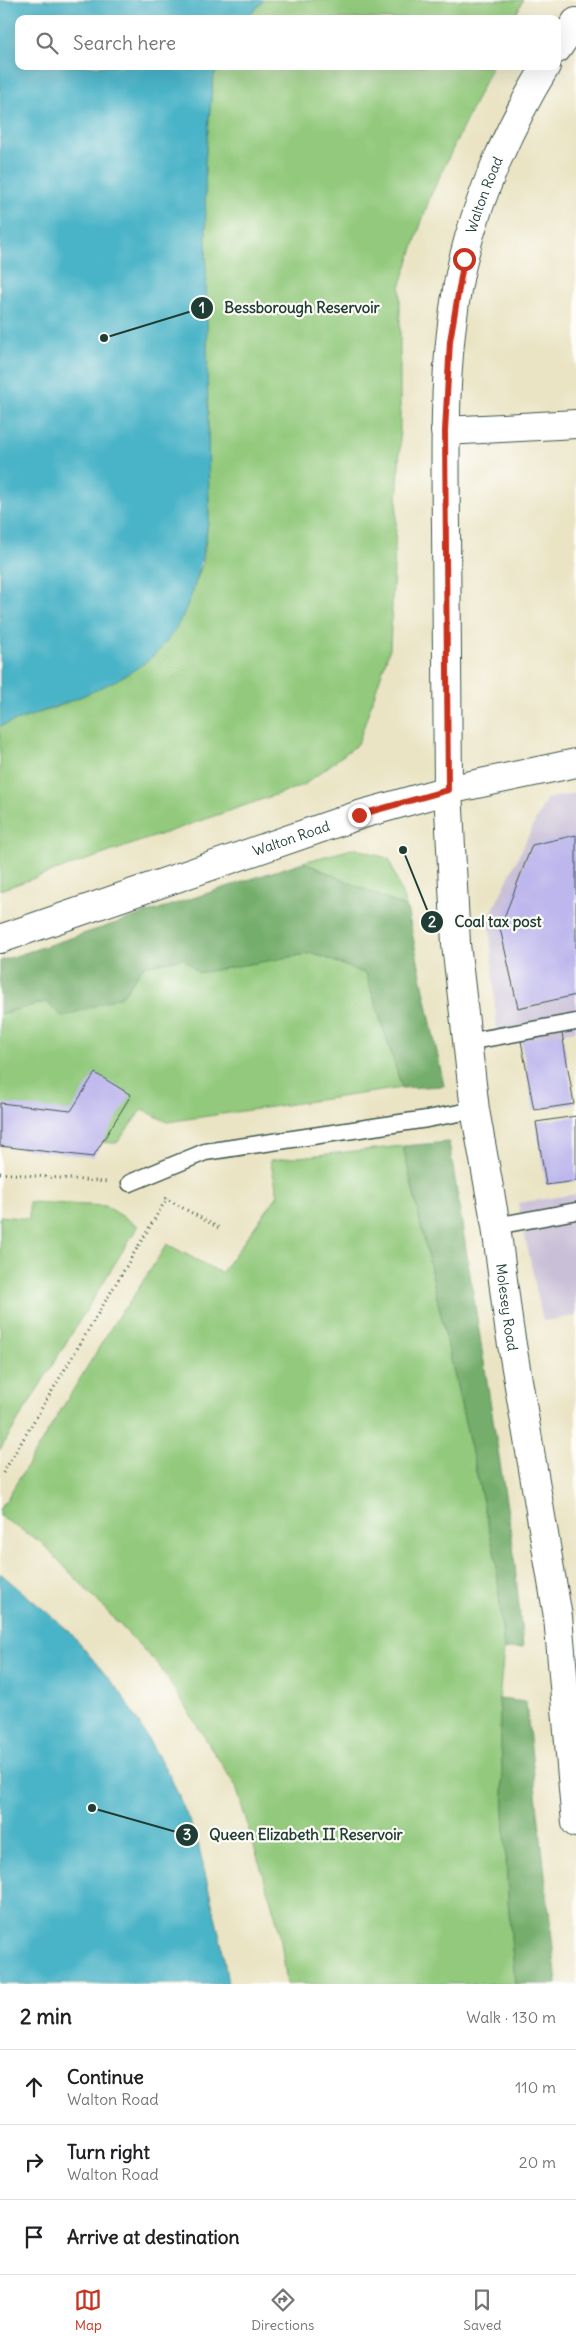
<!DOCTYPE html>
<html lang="en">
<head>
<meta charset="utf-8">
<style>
	:root { --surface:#fff; --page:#f6f6f6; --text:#202124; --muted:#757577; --line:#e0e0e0; --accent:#c8321e }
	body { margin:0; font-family:Delius,sans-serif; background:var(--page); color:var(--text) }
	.stop { position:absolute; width:15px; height:15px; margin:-11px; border:4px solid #c8321e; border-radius:50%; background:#fff }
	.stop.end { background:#c8321e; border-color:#fff; box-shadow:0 1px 5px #0008 }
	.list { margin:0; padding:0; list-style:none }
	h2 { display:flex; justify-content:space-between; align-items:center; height:65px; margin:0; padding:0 20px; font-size:21px }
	h2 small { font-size:16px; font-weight:400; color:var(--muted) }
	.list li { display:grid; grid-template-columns:32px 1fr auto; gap:15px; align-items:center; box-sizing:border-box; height:75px; padding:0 20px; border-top:1px solid var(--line) }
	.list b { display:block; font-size:19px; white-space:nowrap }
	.list p { margin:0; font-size:16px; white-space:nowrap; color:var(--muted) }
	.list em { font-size:16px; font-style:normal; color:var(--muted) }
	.icon { flex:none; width:28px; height:28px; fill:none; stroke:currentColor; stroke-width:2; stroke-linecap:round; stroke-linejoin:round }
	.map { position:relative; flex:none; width:576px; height:1984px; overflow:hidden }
	.search { position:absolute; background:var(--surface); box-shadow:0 5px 20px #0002; left:15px; right:15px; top:15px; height:55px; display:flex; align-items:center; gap:12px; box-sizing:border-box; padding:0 18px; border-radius:10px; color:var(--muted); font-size:19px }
	.sheet { height:290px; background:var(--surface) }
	nav { display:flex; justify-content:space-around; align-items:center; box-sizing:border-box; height:70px; border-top:1px solid var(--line); background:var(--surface); font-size:14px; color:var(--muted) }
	nav a { display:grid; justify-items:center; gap:2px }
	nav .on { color:var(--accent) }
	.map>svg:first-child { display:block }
	.industrial { fill:#c9bfd7 }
	.green { fill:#92c97c; stroke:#588358 }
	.forest { fill:#75ad6c; stroke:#4a7550 }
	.water { fill:#49b3c7; stroke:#34787e }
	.building { fill:#beb7ed }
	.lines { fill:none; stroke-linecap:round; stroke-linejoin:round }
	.lane-casing { stroke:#3d564a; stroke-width:19 }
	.street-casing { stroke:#3d564a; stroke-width:30 }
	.secondary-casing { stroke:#3d564a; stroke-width:30 }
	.path { stroke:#3d564a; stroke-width:3; stroke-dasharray:1 4; stroke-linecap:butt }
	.lane { stroke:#fff; stroke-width:16 }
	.street { stroke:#fff; stroke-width:28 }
	.secondary { stroke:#fff; stroke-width:28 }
	.route { stroke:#c8321e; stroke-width:6 }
	.labels { text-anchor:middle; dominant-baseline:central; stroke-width:4.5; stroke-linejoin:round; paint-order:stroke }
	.street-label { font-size:14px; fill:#1f3d34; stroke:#fdfcf7 }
	.leader { fill:none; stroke:#1f3d34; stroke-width:2 }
	.callout-dot { fill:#1f3d34; stroke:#fdfcf7; stroke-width:2 }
	.mark-label { font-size:15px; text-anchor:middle; font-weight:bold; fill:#fff }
	.callout-label { font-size:15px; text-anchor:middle; font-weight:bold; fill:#1f3d34; stroke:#fdfcf7; stroke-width:4.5; stroke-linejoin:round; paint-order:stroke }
</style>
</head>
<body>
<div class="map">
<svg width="576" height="1984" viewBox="0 0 576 1984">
	<rect width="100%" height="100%" fill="#fdfcf7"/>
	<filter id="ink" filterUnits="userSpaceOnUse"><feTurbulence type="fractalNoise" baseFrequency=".02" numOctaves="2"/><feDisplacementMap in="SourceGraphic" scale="10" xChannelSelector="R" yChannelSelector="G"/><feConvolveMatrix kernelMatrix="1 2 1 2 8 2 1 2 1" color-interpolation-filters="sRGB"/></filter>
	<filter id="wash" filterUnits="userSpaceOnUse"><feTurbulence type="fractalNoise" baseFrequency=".0096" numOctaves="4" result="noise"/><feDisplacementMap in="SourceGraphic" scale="20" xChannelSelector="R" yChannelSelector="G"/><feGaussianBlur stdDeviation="1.12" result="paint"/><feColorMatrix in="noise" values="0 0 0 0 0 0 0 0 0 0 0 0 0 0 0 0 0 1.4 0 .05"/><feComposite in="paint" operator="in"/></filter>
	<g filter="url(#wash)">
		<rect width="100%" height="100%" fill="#eae4c4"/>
		<g class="industrial">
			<polygon points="576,793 576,1031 521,1041 498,1048 489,918 546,799"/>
			<polygon points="576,1194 576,1316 543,1321 518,1203"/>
		</g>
		<g class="green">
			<polygon points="264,0 523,0 514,19 246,19"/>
			<polygon points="219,66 492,66 430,197 400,287 400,445 390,648 358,744 304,785 0,890 0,726 63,705 182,617 203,563 209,515 205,161 213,78"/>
			<polygon points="356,848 389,859 407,908 303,862"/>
			<polygon points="313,953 366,974 402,1088 167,1122 142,1109 117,1143 0,1137 0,1014 46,1002 122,996 144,966 184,958 198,972"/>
			<polygon points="403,1146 496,1560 504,1650 499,1699 508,1900 515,1984 287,1984 279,1928 236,1787 160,1667 42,1543 0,1516 0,1510 120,1313 129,1303 167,1244 221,1273 278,1195 270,1160"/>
			<polygon points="29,1202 106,1206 138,1226 0,1450 0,1216 29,1219"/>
		</g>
		<g class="forest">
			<polygon points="303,862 407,908 444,1086 402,1088 366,974 313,953 198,973 184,958 144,966 122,996 63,1017 46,1002 0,1014 0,961"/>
			<polygon points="449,1142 513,1545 523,1647 504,1650 496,1560 403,1146"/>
			<polygon points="499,1699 526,1702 557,1984 515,1984 508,1900"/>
		</g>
		<g class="water">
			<path d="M0 0H264L246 19H19V66H219L213 78 205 161 209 515C203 561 193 610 163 646 133 682 45 711 0 726Z"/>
			<polygon points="0,1573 69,1631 121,1693 171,1778 197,1839 222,1946 228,1984 0,1984"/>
		</g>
		<g id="blocks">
			<g class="building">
				<polygon points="576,835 576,995 518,1008 500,928 532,845"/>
				<polygon points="562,1033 574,1104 534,1110 521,1041"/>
				<polygon points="95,1073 131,1095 93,1157 0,1146 0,1103 71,1111"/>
				<polygon points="576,1116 576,1181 546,1185 536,1122"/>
			</g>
		</g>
	</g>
	<g filter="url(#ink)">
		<use href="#blocks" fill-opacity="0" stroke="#3d564a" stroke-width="1"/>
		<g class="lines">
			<g class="lane-casing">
				<g id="lane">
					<polyline points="467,1042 576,1022"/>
					<polyline points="130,1183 205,1152 427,1119 475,1110"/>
					<polyline points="496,1226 576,1211"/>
				</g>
			</g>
			<g class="street-casing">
				<g id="street">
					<polyline points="445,431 576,424"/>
					<path id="s1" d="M576 763 448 790 456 944 475 1110 496 1226 509 1327 558 1617 576 1823"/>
				</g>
			</g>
			<g class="secondary-casing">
				<g id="secondary">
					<polyline points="557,49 576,22"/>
					<path id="s2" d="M0 939 359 815 448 790C447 702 446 614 446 526 445 437 443 347 463 260 479 194 511 123 546 66"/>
				</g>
			</g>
			<g class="path">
				<polyline points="0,1173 107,1182"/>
				<polyline points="165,1198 219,1228"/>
				<polyline points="3,1473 167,1198"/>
			</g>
			<use href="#lane" class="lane"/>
			<use href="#street" class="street"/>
			<use href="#secondary" class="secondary"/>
		</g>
	</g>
	<g class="lines" filter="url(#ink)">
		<polyline class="route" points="359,815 448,790 445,431 450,341 464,259"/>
	</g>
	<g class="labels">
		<g class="street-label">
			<text stroke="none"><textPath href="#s2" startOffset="1072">Walton Road</textPath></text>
			<text stroke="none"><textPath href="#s2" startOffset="308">Walton Road</textPath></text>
			<text stroke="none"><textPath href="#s1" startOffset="652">Molesey Road</textPath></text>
		</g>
	</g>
	<path class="leader" d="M104 338L202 308M403 850L432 922M92 1808L187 1835"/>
	<g class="callout-dot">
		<circle cx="104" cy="338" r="5"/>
		<circle cx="403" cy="850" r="5"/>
		<circle cx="92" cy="1808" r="5"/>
		<circle cx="202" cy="308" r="12"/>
		<circle cx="432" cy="922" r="12"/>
		<circle cx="187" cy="1835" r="12"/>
	</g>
	<g class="mark-label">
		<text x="202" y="313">1</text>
		<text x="432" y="927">2</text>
		<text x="187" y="1840">3</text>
	</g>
	<g class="callout-label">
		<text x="302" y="313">Bessborough Reservoir</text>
		<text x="498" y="927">Coal tax post</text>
		<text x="306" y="1840">Queen Elizabeth II Reservoir</text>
	</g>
</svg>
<div class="stop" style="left:464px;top:259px"></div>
<div class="stop end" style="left:359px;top:815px"></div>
<div class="search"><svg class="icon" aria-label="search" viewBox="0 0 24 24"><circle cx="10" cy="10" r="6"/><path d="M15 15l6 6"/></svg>Search here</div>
</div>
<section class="sheet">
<h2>2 min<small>Walk · 130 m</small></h2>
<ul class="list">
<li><svg class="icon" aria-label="ahead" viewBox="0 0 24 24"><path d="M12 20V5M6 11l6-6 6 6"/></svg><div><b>Continue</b><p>Walton Road</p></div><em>110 m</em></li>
<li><svg class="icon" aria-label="right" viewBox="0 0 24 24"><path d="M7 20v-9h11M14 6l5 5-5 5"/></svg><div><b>Turn right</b><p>Walton Road</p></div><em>20 m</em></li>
<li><svg class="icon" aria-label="arrive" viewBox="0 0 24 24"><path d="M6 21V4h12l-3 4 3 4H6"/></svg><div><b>Arrive at destination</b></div></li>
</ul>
</section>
<nav>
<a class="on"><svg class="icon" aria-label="map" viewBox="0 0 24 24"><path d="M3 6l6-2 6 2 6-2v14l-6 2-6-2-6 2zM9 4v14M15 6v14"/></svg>Map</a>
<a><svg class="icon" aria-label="directions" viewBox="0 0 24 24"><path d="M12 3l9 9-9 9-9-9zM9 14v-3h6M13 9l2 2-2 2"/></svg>Directions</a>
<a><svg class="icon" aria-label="saved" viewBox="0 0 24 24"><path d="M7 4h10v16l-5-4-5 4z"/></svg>Saved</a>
</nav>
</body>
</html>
